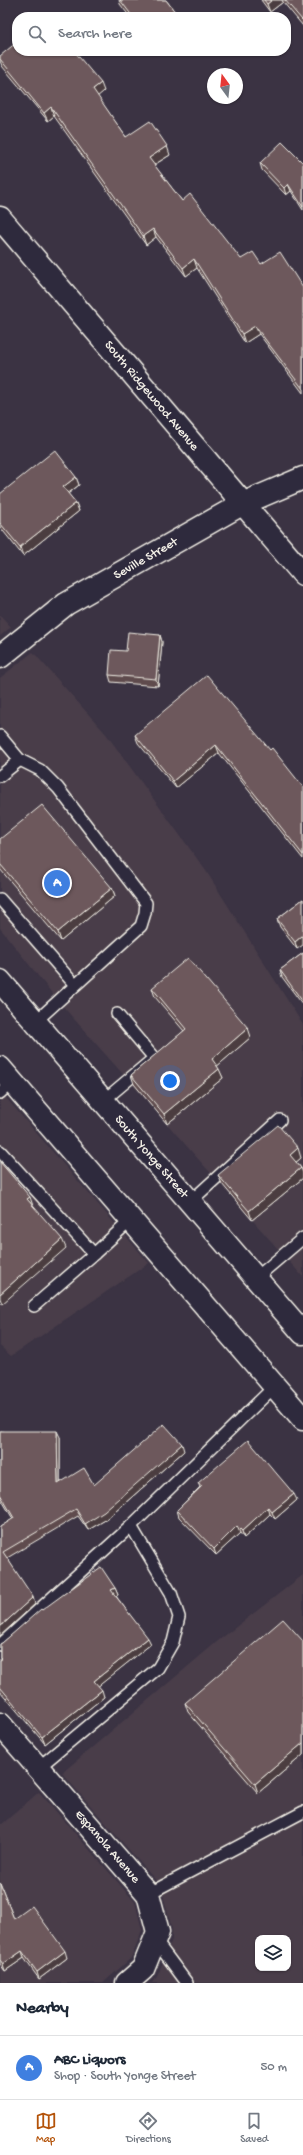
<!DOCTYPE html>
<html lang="en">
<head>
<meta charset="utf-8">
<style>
	:root { --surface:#fff; --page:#f6f6f7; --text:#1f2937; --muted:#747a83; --line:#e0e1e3; --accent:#b45309 }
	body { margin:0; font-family:"Gochi Hand",sans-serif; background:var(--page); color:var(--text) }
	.controls { position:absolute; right:12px; bottom:12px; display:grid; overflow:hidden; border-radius:8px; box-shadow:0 1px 3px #0004 }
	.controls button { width:36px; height:36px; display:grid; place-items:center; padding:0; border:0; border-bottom:1px solid var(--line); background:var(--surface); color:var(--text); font:20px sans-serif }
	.compass { position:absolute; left:207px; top:68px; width:36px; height:36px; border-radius:50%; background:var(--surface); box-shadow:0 1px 3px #0004; rotate:345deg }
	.you { position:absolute; left:170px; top:1081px; width:14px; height:14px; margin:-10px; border:3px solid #fff; border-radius:50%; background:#1a73e8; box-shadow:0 0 0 6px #1a73e833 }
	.badge { display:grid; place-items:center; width:26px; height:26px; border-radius:50%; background:var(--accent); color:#fff; font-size:13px; font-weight:700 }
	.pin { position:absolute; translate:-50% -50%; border:2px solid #fff; box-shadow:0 1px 4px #0006 }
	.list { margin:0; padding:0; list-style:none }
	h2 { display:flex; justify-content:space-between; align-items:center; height:52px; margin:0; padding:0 16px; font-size:17px }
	h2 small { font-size:13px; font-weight:400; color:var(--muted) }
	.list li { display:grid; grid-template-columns:26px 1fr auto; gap:12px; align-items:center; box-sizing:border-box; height:64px; padding:0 16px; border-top:1px solid var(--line) }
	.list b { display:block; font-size:15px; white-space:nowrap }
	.list p { margin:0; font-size:13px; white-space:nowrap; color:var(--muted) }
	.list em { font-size:13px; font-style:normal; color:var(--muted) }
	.icon { flex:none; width:22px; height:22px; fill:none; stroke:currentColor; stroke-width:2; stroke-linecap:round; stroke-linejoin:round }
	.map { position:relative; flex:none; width:303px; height:1983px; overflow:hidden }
	.search { position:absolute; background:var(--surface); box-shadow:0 1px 3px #0004; left:12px; right:12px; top:12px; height:44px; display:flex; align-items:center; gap:10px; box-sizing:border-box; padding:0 14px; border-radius:16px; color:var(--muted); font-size:15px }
	.sheet { height:116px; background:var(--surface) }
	nav { display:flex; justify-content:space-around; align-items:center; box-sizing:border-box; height:56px; border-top:1px solid var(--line); background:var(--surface); font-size:11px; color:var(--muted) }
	nav a { display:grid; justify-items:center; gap:2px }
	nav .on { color:var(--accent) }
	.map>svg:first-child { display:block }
	.built { fill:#4a3e4a; fill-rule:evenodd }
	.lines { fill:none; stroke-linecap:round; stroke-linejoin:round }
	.service-casing { stroke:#f4f1e8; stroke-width:14 }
	.minor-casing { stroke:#f4f1e8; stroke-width:25 }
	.tertiary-casing { stroke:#f4f1e8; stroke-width:25 }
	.primary-casing { stroke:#f4f1e8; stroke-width:25 }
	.service { stroke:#2f2a3d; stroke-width:11 }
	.minor { stroke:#2f2a3d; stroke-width:22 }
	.tertiary { stroke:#2f2a3d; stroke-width:22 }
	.primary { stroke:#2f2a3d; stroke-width:22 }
	.wall { fill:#5e4c4e; stroke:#f4f1e8 }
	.shaded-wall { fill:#4c3e40; stroke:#f4f1e8 }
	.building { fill:#6d585b; stroke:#f4f1e8 }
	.labels { text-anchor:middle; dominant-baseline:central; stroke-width:4; stroke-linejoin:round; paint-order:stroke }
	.street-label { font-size:13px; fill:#f4f1e8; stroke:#2f2a3d }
</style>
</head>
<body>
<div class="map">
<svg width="303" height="1983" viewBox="0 0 303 1983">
	<rect width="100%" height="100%" fill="#3b3343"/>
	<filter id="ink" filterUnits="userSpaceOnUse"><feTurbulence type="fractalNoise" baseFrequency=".025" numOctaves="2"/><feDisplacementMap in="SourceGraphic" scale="8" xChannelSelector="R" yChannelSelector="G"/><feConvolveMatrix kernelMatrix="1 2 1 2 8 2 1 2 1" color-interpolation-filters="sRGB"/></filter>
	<g filter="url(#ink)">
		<g class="built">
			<polygon points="0,615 11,627 0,636"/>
			<polygon points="33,652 106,734 206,871 303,1025 303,1277 59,1002 0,928 0,678"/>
			<polygon points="0,1091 149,1263 11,1356 0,1346"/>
			<path d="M303 1575V1983H152L157 1977 172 1940V1929L162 1891 158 1883 62 1773 218 1641ZM258 1938H288V1968H258Z"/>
			<polygon points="39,1792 135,1902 142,1930 131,1958 103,1983 0,1983 0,1826"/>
		</g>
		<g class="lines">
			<g class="service-casing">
				<g id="service">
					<polyline points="0,736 20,760 0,776"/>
					<polyline points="20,760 40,770 58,788 146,903 145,913 141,926 35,1022"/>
					<polyline points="0,899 75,985"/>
					<polyline points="0,1093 12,1082"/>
					<polyline points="103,1101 154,1058 117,1014"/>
					<polyline points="0,1151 94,1254 131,1220"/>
					<polyline points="190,1202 280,1120"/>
					<polyline points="256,1278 303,1238"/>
					<polyline points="34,1306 94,1254"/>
					<polyline points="0,1645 131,1526 275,1386"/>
					<polyline points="38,1768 158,1668 173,1642 179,1617 171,1593 131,1526"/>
					<polyline points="148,1894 303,1812"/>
					<polyline points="155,1940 187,1983"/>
				</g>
			</g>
			<g class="minor-casing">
				<g id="minor">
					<polyline points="0,657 66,604 242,504 303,478"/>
					<polyline points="0,1724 148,1894 158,1932 143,1969 127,1983"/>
				</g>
			</g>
			<g class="tertiary-casing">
				<polyline id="tertiary" points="0,218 303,574"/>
			</g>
			<g class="primary-casing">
				<g id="primary">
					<polyline points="0,981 303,1333"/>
					<polyline points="0,1068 303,1419"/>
				</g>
			</g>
			<use href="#service" class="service"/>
			<use href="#minor" class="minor"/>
			<use href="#tertiary" class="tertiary"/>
			<use href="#primary" class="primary"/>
		</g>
		<g class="wall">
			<polygon points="119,0 166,0 179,17 130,17 120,4"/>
			<polygon points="261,0 303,0 303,26 283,2 270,12"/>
			<polygon points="0,56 104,91 97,96 126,137 170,155 154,165 182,201 241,259 261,264 303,288 303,393 259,334 245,343 197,268 186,276 156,237 146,245 54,116 48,121 2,66 0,61"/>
			<polygon points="260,163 303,163 303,210 291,191 286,195 262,170"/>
			<polygon points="76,477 79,485 68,494 76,503 79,511 23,556 0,527 0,494"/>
			<polygon points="160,635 162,642 158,686 111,682 109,675 126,651"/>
			<polygon points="135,735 270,750 303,787 303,859 219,753 176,788 138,743"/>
			<polygon points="0,839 112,888 115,896 61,941 0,869"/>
			<polygon points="303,899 297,949 280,927 277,919"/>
			<polygon points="303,953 303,1005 282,977 280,970"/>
			<polygon points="152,988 251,1037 217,1066 223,1078 167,1124 134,1084 131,1075 184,1031 155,997"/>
			<polygon points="301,1158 296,1162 301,1168 303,1173 303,1178 252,1220 222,1184 218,1175"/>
			<polygon points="0,1431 60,1437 60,1482 94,1485 184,1451 107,1519 88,1530 78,1516 7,1558 35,1604 0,1636 0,1527 13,1519 0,1497"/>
			<polygon points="198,1483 297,1500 275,1519 270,1514 244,1538 240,1533 216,1555 179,1517 177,1510 200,1487"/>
			<polygon points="115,1588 118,1595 116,1596 151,1644 98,1686 104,1697 45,1744 0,1691 0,1644 2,1643 42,1610"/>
			<polygon points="303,1641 303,1755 258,1793 188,1712 185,1703"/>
			<polygon points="0,1883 14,1919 67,1958 39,1979 24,1958 5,1971 0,1964"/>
		</g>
		<g class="shaded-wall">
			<polygon points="272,0 282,0 283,2 270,12 267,4"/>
			<polygon points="101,83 104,91 96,98 93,89"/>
			<polygon points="51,107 54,116 48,121 44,113"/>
			<polygon points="167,146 170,155 152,166 149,158"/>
			<polygon points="288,184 291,191 286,195 284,188"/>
			<polygon points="153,229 156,237 146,245 143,236"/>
			<polygon points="194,259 197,268 186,276 183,268"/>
			<polygon points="255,326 259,334 245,343 242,334"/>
			<polygon points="76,477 79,485 66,495 63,487"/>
			<polygon points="76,503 79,511 23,556 20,547"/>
			<polygon points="160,635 162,642 158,686 156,679"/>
			<polygon points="216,745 219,753 176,788 173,781"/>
			<polygon points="112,888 115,896 61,941 58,932"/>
			<polygon points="303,935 303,945 297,949 295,942"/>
			<polygon points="248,1028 251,1037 215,1068 212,1059"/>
			<polygon points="219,1069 223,1078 167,1124 164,1114"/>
			<polygon points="298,1148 301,1158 294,1164 290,1155"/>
			<polygon points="301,1168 303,1173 303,1178 252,1220 249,1211"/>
			<polygon points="30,1197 33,1206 27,1199"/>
			<polygon points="62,1239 66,1248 2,1304 0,1298 0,1294"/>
			<polygon points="57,1431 60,1437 60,1491 58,1484"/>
			<polygon points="182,1444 184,1451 107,1519 88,1530 85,1524"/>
			<polygon points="294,1494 297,1500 275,1519 272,1512"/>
			<polygon points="268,1507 270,1514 244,1538 242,1531"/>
			<polygon points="237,1526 240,1533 216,1555 214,1549"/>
			<polygon points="115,1588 118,1595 114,1597 111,1590"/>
			<polygon points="33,1597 35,1604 0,1636 0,1627"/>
			<polygon points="148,1638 151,1644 96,1688 94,1681"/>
			<polygon points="102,1690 104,1697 45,1744 42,1737"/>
			<polygon points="303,1743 303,1755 258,1793 255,1784"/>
			<polygon points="22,1951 24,1958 5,1971 3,1964"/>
			<polygon points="65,1951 67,1958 39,1979 37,1972"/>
		</g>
		<g class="building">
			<polygon points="120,0 166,0 179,17 133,17"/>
			<polygon points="264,0 272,0 267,4"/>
			<polygon points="285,0 303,0 303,19 302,20"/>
			<polygon points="17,42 17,51 74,51 101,83 93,89 126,137 150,121 167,146 149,158 182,201 190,194 241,259 253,252 261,264 280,252 303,288 303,389 255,326 242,334 194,259 183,268 153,229 143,236 51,107 44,113 0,59 0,56"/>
			<polygon points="282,142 303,163 303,207 288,184 284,188 260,163"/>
			<polygon points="55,450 76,477 63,487 76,503 20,547 0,523 0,494"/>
			<polygon points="128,632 160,635 156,679 109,675 111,650 126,651"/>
			<polygon points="207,675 270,750 272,748 303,787 303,855 216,745 173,781 135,735"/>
			<polygon points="42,805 112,888 58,932 0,864 0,839"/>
			<polygon points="303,899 303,935 295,942 277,919"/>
			<polygon points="303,953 303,1002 280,970"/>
			<polygon points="188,958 248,1028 212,1059 219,1069 164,1114 131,1075 186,1029 152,988"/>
			<polygon points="278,1125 298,1148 290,1155 301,1168 249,1211 218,1175"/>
			<polygon points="0,1162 30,1197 27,1199 62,1239 0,1294"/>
			<polygon points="164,1424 182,1444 104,1512 85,1524 76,1509 3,1552 33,1597 0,1627 0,1527 14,1518 0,1494 0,1431 57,1431 58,1484 84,1468 94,1485"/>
			<polygon points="248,1440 294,1494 272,1512 268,1507 242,1531 237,1526 214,1549 177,1510 202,1486 198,1483"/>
			<polygon points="101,1567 115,1588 111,1590 148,1638 94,1681 102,1690 42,1737 0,1687 0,1661 2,1660 0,1658 0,1644 2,1643 41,1609 42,1610"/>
			<polygon points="283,1619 303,1641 303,1743 255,1784 185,1703"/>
			<polygon points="0,1883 14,1919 32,1906 65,1951 37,1972 22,1951 3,1964 0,1960"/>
		</g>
	</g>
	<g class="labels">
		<g class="street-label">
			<text transform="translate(151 396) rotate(50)">South Ridgewood Avenue</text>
			<text transform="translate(146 559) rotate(-30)">Seville Street</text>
			<text transform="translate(151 1157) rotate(49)">South Yonge Street</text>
			<text transform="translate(107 1847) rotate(49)">Espanola Avenue</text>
		</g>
	</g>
</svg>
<div class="controls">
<button><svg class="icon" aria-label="layers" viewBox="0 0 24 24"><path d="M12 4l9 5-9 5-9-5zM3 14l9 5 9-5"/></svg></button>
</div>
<svg class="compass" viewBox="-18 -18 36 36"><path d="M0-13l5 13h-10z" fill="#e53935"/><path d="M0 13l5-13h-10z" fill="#747a83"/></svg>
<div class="you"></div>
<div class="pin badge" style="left:57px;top:883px;background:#3f7fe0">A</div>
<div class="search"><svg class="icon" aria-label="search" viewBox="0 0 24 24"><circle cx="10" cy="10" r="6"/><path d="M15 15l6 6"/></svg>Search here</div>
</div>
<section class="sheet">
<h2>Nearby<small></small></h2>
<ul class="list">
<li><span class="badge" style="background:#3f7fe0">A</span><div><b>ABC Liquors</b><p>Shop · South Yonge Street</p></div><em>50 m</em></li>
</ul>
</section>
<nav>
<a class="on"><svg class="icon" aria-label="map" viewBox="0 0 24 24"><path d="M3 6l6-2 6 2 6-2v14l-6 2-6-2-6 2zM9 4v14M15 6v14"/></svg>Map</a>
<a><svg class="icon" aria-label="directions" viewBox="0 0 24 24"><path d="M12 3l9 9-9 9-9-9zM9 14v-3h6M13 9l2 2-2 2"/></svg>Directions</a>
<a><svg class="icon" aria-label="saved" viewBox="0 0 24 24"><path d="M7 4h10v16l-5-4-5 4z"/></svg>Saved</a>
</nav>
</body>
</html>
